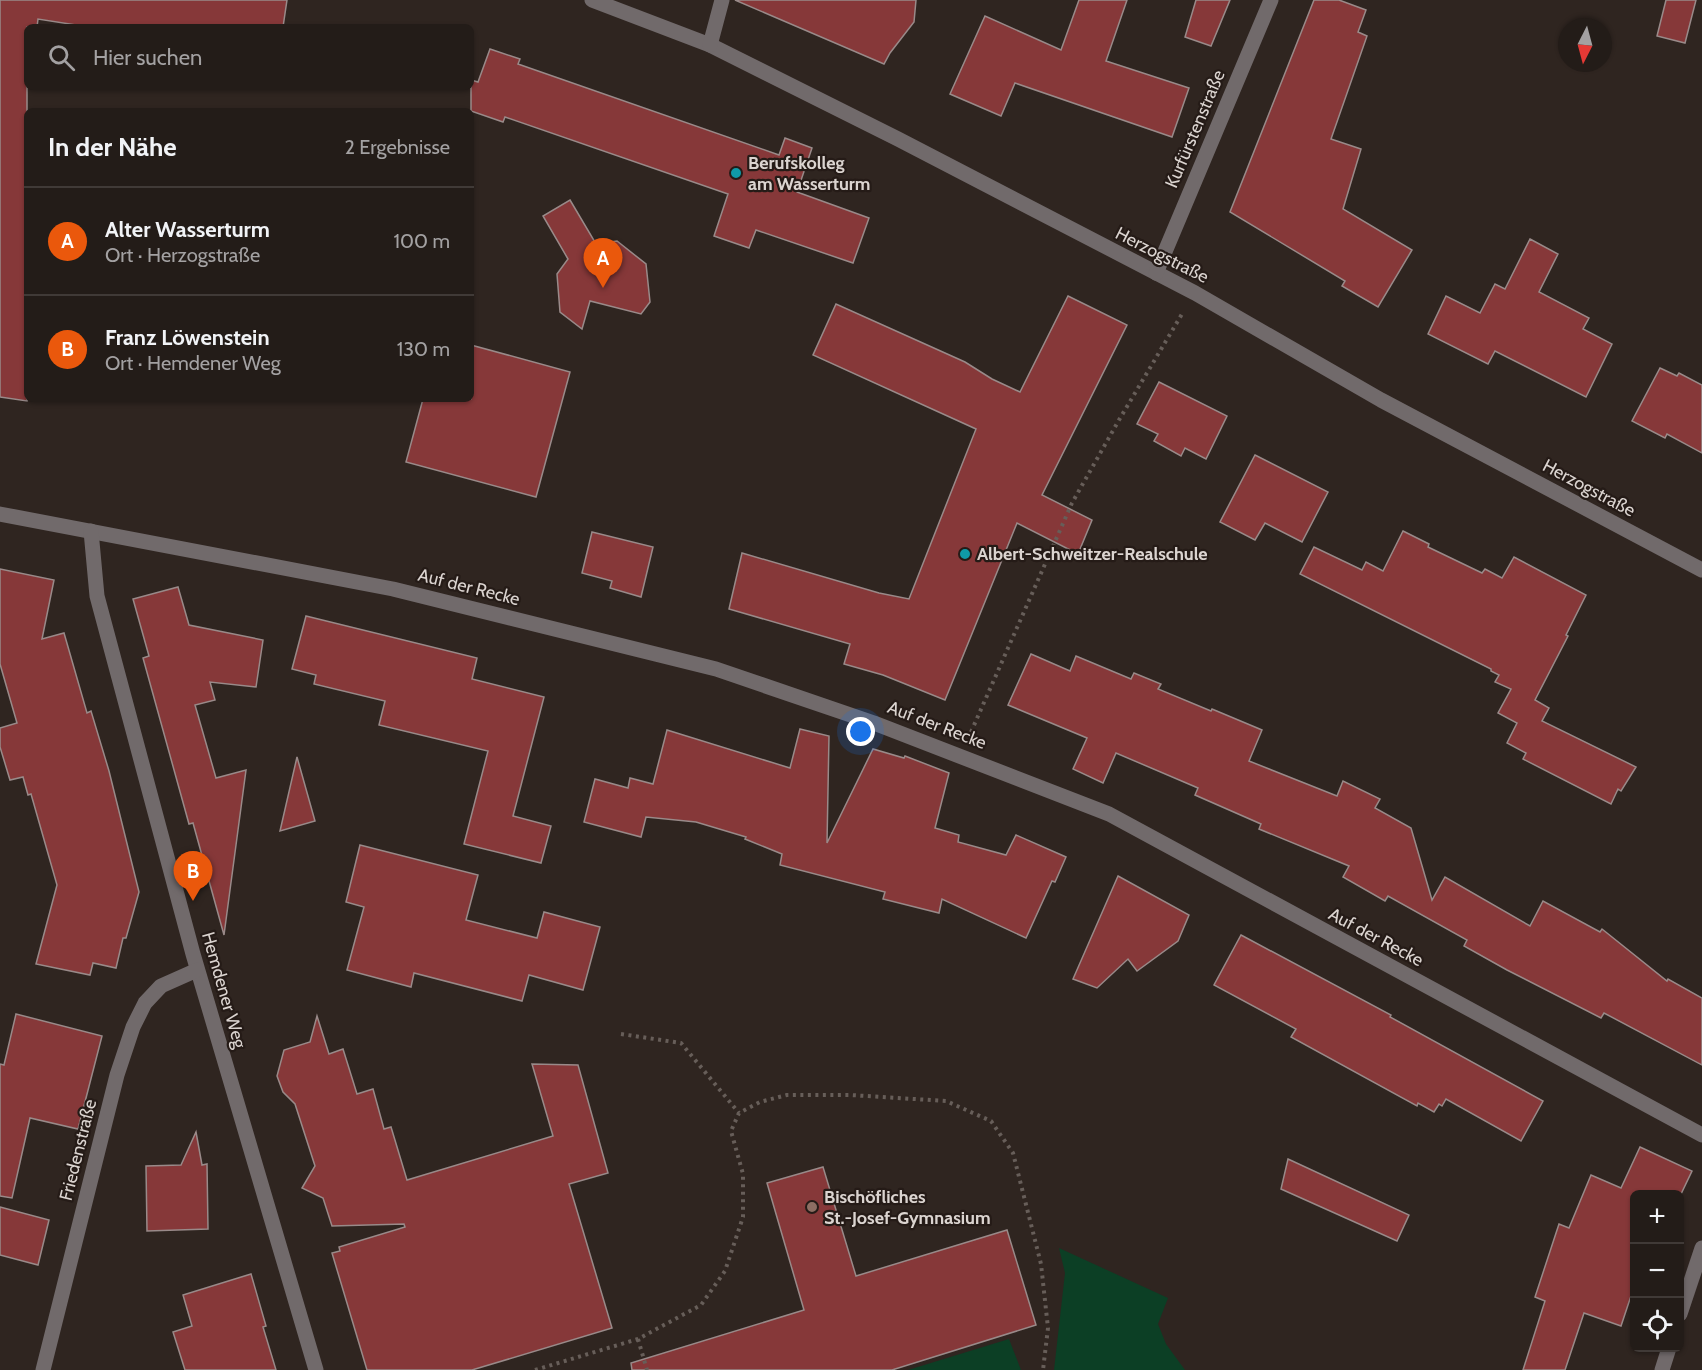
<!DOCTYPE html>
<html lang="de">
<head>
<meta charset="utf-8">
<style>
	:root { --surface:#231c18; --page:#2b2521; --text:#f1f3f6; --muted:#a3a1a2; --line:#403a37; --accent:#ea580c }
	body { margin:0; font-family:Cabin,sans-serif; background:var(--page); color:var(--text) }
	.controls { position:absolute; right:18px; bottom:18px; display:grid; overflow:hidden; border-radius:9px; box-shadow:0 2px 4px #0004 }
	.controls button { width:54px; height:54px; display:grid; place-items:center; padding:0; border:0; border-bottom:2px solid var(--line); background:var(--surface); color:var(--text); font:30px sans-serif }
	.compass { position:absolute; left:1558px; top:18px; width:54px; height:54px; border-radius:50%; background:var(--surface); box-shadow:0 2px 4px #0004; rotate:186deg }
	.you { position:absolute; left:861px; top:732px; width:21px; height:21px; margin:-15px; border:4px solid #fff; border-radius:50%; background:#1a73e8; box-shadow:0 0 0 9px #1a73e833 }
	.badge { display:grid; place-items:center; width:39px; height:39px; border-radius:50%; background:var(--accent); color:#fff; font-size:20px; font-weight:700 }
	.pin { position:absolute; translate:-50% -50px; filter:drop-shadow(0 2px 3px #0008) }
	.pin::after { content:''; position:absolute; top:32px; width:21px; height:18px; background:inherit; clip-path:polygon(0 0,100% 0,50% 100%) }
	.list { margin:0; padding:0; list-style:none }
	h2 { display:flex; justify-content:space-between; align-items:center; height:78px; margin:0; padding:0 24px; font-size:26px }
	h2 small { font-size:20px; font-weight:400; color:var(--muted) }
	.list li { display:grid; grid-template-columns:39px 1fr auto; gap:18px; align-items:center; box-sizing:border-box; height:108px; padding:0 24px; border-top:2px solid var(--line) }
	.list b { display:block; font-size:22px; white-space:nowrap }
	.list p { margin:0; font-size:20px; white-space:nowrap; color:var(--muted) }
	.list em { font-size:20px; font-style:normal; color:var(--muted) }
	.icon { flex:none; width:33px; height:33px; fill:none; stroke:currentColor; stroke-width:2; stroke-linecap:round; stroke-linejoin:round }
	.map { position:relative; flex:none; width:1702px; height:1370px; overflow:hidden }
	.search { position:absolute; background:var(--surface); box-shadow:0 2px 4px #0004; left:24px; top:24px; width:450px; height:66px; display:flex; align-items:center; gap:15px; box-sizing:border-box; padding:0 21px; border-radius:9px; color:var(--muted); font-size:22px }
	.panel { position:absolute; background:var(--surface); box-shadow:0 2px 4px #0004; left:24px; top:108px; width:450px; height:294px; border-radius:9px }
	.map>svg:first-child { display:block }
	.green { fill:#0c3f25 }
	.building { fill:#863839; stroke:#998a89; stroke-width:1.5 }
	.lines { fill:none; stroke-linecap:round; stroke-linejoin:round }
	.path { stroke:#675e59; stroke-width:4; stroke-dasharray:3 4.5; stroke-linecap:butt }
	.minor { stroke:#716a6b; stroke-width:15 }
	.culture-dot { fill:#0f9aa8; stroke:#251b17; stroke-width:2 }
	.education-dot { fill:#8d6e63; stroke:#251b17; stroke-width:2 }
	.labels { text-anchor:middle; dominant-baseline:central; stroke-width:4.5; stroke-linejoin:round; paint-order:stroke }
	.street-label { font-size:18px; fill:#dbd4d0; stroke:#251b17 }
	.poi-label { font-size:18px; font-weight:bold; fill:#dbd4d0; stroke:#251b17; text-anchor:start }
</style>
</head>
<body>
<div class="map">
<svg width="1702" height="1370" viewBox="0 0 1702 1370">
	<rect width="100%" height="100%" fill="#2f2520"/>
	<g class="green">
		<polygon points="1059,1248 1168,1298 1158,1324 1166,1344 1185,1370 1054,1370 1065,1273"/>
		<polygon points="1009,1339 1021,1370 908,1370"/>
	</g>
	<g class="building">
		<polygon points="0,0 287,0 283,27 89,27 38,19 37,27 27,27 27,401 0,397"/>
		<polygon points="735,0 916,0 914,22 890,53 884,64"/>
		<polygon points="1079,0 1127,0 1106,61 1189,88 1172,137 1015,83 1001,116 950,94 985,16 1061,50"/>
		<polygon points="1196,0 1230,0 1211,46 1185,37"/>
		<polygon points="1314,0 1339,0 1366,10 1358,32 1367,36 1331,139 1361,149 1343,209 1412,250 1378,307 1342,286 1345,281 1230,212"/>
		<polygon points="1666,0 1696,0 1685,43 1657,36"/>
		<polygon points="490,49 520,59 518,64 779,155 785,138 812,148 797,192 869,218 853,263 756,230 749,248 714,236 728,194 505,117 503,122 471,111 471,80 478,82"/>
		<polygon points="570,200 596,244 617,241 646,264 650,302 641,314 590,301 582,329 560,312 557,274 568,259 543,216"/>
		<polygon points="1530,239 1558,254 1539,292 1589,318 1583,329 1612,344 1586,397 1495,351 1488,364 1428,334 1446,296 1480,313 1495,284 1505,289"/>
		<polygon points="1068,296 1127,325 1042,495 1092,520 1078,554 1017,523 945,700 883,675 844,664 850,644 729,609 742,553 879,593 909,599 976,429 813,355 836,304 965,362 992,379 1020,392"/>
		<polygon points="471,345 570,372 536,497 406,462 423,399 471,399"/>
		<polygon points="1660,368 1677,376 1679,373 1702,385 1702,453 1667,434 1665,438 1632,421"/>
		<polygon points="1159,382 1227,416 1206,459 1185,448 1181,456 1154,441 1158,434 1137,424"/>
		<polygon points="1255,455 1328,492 1302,542 1265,523 1255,540 1220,522"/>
		<polygon points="1403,531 1429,544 1428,547 1482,573 1485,569 1502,578 1514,557 1586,595 1566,635 1568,636 1535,700 1549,708 1542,721 1636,767 1621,791 1618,789 1611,804 1523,759 1526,753 1507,743 1517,723 1498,713 1511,689 1495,682 1499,675 1491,671 1491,669 1300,574 1314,547 1362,570 1366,562 1383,571"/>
		<polygon points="592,532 653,547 641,597 610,588 612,581 582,573"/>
		<polygon points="0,569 54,580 42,639 64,633 87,713 91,711 109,771 139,892 126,938 123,938 116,968 93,963 90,975 36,964 57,885 31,794 28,795 23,777 10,780 0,747 0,728 17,723 0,664"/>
		<polygon points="178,587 189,625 263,640 256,687 210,682 215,700 195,705 216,778 246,770 224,935 193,823 189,824 143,658 149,656 133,599"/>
		<polygon points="306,616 477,658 472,679 544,697 513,816 551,826 541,863 464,844 488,751 379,725 385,701 314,684 316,675 292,669"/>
		<polygon points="1031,654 1070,671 1076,656 1131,679 1134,673 1161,684 1158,689 1211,711 1212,709 1262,730 1249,761 1337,796 1343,781 1380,799 1375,808 1411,828 1432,900 1445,877 1530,926 1543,901 1600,932 1602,929 1667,981 1668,979 1702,998 1702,1065 1604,1013 1601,1018 1507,970 1464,946 1467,940 1388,896 1385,901 1343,877 1349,866 1259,829 1261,824 1195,795 1198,788 1116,753 1103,783 1073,769 1087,738 1008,705"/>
		<polygon points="800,729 829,736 827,843 873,749 904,758 905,756 949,773 935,828 959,835 958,842 1006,855 1016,835 1066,857 1055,882 1052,881 1026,938 942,899 939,913 883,899 885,892 780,865 782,854 745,839 746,837 696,822 646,817 641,837 584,822 595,779 628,788 630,778 653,784 667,730 790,768"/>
		<polygon points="297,757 315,821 280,831"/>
		<polygon points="360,845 478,875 466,920 537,938 544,912 600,927 583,990 529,975 522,1001 414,973 411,987 347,970 364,907 346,902"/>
		<polygon points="1118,876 1189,915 1178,941 1137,971 1128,959 1097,988 1073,979"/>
		<polygon points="1241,935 1391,1015 1390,1017 1543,1101 1521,1141 1446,1099 1442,1106 1439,1104 1434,1112 1418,1103 1417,1106 1291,1037 1296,1029 1214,985"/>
		<polygon points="16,1014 102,1036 78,1129 30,1118 12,1198 0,1196 0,1064 4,1065"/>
		<polygon points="317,1016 329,1054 343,1049 357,1094 373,1089 384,1129 391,1127 407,1180 553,1136 532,1064 578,1065 608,1173 569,1184 612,1328 472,1370 367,1370 332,1253 340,1251 339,1247 405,1227 404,1224 332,1226 323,1198 302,1188 315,1166 295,1104 283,1092 277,1076 284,1050 310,1042"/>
		<polygon points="196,1132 202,1165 207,1164 208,1229 147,1231 146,1166 181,1165"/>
		<polygon points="1640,1147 1692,1171 1681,1194 1635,1194 1635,1284 1621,1326 1584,1313 1565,1370 1523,1370 1545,1301 1535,1297 1559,1224 1569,1228 1591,1175 1621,1188"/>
		<polygon points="1288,1159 1409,1215 1397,1241 1281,1189"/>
		<polygon points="823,1167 856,1276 1007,1230 1036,1325 892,1370 632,1370 631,1363 804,1310 767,1183"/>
		<polygon points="0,1207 49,1220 38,1265 0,1255"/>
		<polygon points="251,1274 266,1326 263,1327 276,1370 185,1370 173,1332 192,1326 183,1295"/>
	</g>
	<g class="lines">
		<g class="path">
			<polyline points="971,732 1072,503 1119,420 1182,314"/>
			<polyline points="621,1034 681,1043 739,1113"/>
			<polyline points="638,1339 647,1370"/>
			<polyline points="535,1370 638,1339 701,1305 725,1271 743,1217 743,1174 731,1131 739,1113 760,1102 787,1095 850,1095 946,1101 991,1121 1013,1153 1041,1264 1048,1328 1043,1370"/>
		</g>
		<g class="minor">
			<polyline points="592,0 710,45 898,139 1195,293 1381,400 1702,570"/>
			<polyline points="710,45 722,0"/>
			<polyline points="1156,273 1271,0"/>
			<polyline points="0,514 393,589 716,669 874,723 1109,814 1702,1135"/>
			<polyline points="91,531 97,596 193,954 316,1370"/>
			<polyline points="1680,1314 1702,1248"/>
			<polyline points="43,1370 117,1075 133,1027 145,1003 161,986 197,970"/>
			<polyline points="1662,1370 1669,1348"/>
		</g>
	</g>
	<g class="culture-dot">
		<circle cx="736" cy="173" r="6"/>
		<circle cx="965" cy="554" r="6"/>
	</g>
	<circle class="education-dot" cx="812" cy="1207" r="6"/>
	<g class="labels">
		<g class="street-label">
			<text transform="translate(1195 129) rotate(-67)">Kurfürstenstraße</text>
			<text transform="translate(1162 255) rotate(27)">Herzogstraße</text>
			<text transform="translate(1589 488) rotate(28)">Herzogstraße</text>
			<text transform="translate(469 587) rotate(14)">Auf der Recke</text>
			<text transform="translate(937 725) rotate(21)">Auf der Recke</text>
			<text transform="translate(1376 937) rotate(28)">Auf der Recke</text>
			<text transform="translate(224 990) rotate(74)">Hemdener Weg</text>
			<text transform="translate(78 1150) rotate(-76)">Friedenstraße</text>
		</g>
		<g class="poi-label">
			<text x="748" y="163">Berufskolleg<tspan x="748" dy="21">am Wasserturm</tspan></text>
			<text x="977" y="554">Albert-Schweitzer-Realschule</text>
			<text x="824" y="1197">Bischöfliches<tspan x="824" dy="21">St.-Josef-Gymnasium</tspan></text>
		</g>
	</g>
</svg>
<div class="controls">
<button>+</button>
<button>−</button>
<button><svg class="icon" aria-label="locate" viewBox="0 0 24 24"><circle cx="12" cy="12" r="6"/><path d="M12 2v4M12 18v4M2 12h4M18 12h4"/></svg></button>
</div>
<svg class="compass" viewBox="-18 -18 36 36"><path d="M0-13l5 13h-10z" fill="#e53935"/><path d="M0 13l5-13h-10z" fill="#a3a1a2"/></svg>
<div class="you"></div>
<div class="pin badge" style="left:603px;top:288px">A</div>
<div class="pin badge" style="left:193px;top:901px">B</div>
<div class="search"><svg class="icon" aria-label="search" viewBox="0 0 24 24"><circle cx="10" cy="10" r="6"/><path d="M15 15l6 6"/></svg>Hier suchen</div>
<section class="panel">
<h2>In der Nähe<small>2 Ergebnisse</small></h2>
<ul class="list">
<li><span class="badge">A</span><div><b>Alter Wasserturm</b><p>Ort · Herzogstraße</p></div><em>100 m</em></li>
<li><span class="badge">B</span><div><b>Franz Löwenstein</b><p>Ort · Hemdener Weg</p></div><em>130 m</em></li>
</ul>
</section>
</div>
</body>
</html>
